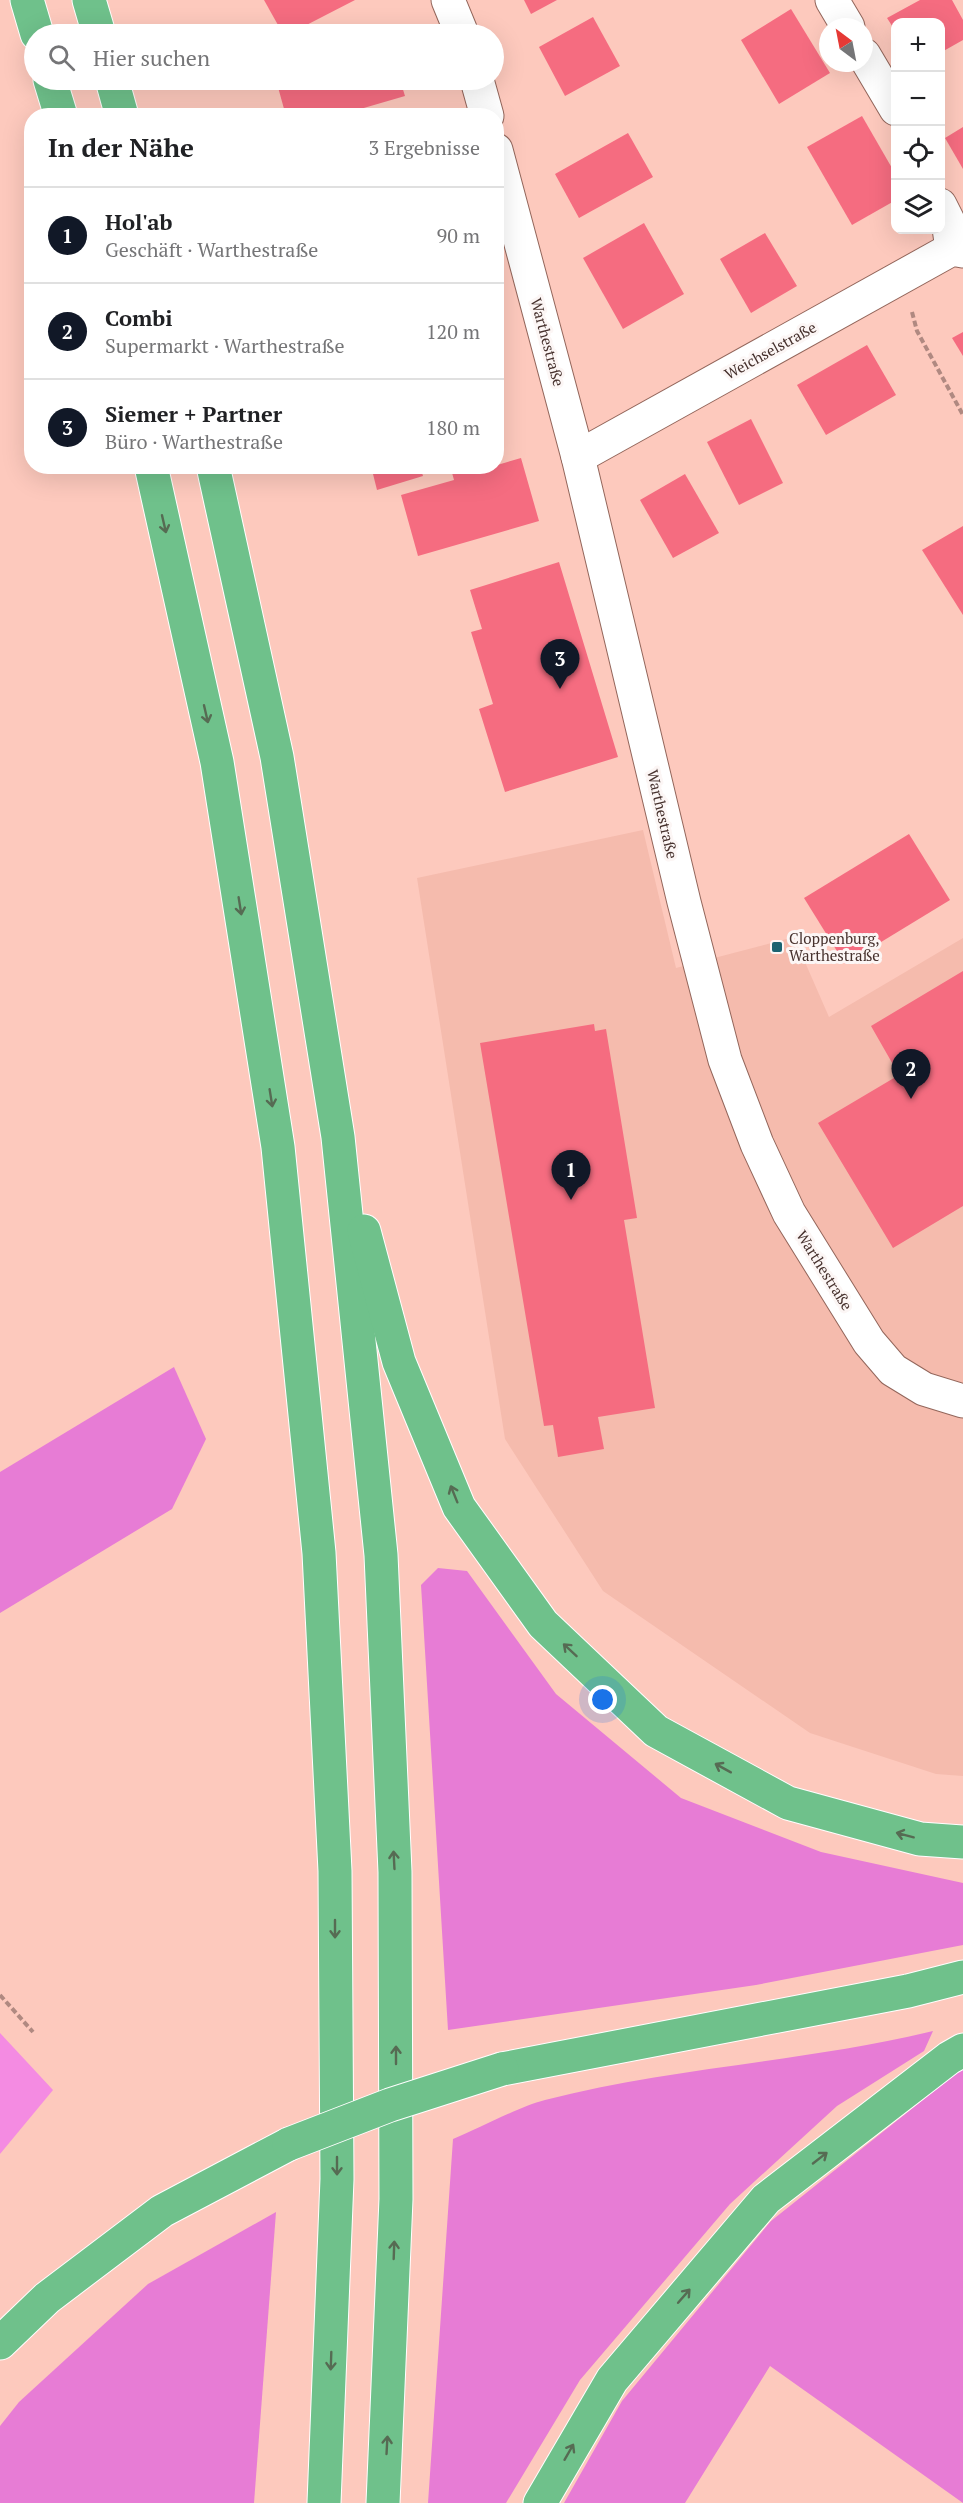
<!DOCTYPE html>
<html lang="de">
<head>
<meta charset="utf-8">
<style>
	:root { --surface:#fff; --page:#f2f2f2; --text:#202124; --muted:#757577; --line:#e0e0e0; --accent:#111827 }
	body { margin:0; font-family:"PT Serif",serif; background:var(--page); color:var(--text) }
	.controls { position:absolute; right:18px; top:18px; display:grid; overflow:hidden; border-radius:12px; box-shadow:0 6px 24px #0002 }
	.controls button { width:54px; height:54px; display:grid; place-items:center; padding:0; border:0; border-bottom:2px solid var(--line); background:var(--surface); color:var(--text); font:30px sans-serif }
	.compass { position:absolute; left:819px; top:18px; width:54px; height:54px; border-radius:50%; background:var(--surface); box-shadow:0 6px 24px #0002; rotate:328deg }
	.you { position:absolute; left:603px; top:1700px; width:21px; height:21px; margin:-15px; border:4px solid #fff; border-radius:50%; background:#1a73e8; box-shadow:0 0 0 9px #1a73e833 }
	.badge { display:grid; place-items:center; width:39px; height:39px; border-radius:50%; background:var(--accent); color:#fff; font-size:20px; font-weight:700 }
	.pin { position:absolute; translate:-50% -50px; filter:drop-shadow(0 2px 3px #0008) }
	.pin::after { content:''; position:absolute; top:32px; width:21px; height:18px; background:inherit; clip-path:polygon(0 0,100% 0,50% 100%) }
	.list { margin:0; padding:0; list-style:none }
	h2 { display:flex; justify-content:space-between; align-items:center; height:78px; margin:0; padding:0 24px; font-size:26px }
	h2 small { font-size:20px; font-weight:400; color:var(--muted) }
	.list li { display:grid; grid-template-columns:39px 1fr auto; gap:18px; align-items:center; box-sizing:border-box; height:96px; padding:0 24px; border-top:2px solid var(--line) }
	.list b { display:block; font-size:22px; white-space:nowrap }
	.list p { margin:0; font-size:20px; white-space:nowrap; color:var(--muted) }
	.list em { font-size:20px; font-style:normal; color:var(--muted) }
	.icon { flex:none; width:33px; height:33px; fill:none; stroke:currentColor; stroke-width:2; stroke-linecap:round; stroke-linejoin:round }
	.map { position:relative; flex:none; width:963px; height:2503px; overflow:hidden }
	.search { position:absolute; background:var(--surface); box-shadow:0 6px 24px #0002; left:24px; top:24px; width:480px; height:66px; display:flex; align-items:center; gap:15px; box-sizing:border-box; padding:0 21px; border-radius:33px; color:var(--muted); font-size:22px }
	.panel { position:absolute; background:var(--surface); box-shadow:0 6px 24px #0002; left:24px; top:108px; width:480px; height:366px; border-radius:24px }
	.map>svg:first-child { display:block }
	.built { fill:#f5bbad }
	.green { fill:#f48be2 }
	.forest { fill:#e77cd5 }
	.building { fill:#f56c80 }
	.lines { fill:none; stroke-linecap:round; stroke-linejoin:round }
	.street-casing { stroke:#93665b; stroke-width:35 }
	.highway-casing { stroke:#fff; stroke-width:35 }
	.path { stroke:#b08981; stroke-width:4; stroke-dasharray:6 3; stroke-linecap:butt }
	.street { stroke:#fff; stroke-width:33 }
	.highway { stroke:#6fc18b; stroke-width:33 }
	.highway-bridge-casing { stroke:#fff; stroke-width:35; stroke-linecap:butt }
	.highway-bridge { stroke:#6fc18b; stroke-width:33 }
	.oneway { stroke:#566b53 }
	.poi-dot { fill:#1a6371; stroke:#fcf6f5; stroke-width:2 }
	.labels { text-anchor:middle; dominant-baseline:central; stroke-width:6; stroke-linejoin:round; paint-order:stroke }
	.street-label { font-size:15px; fill:#46312d; stroke:#fcf6f5 }
	.poi-label { font-size:15px; fill:#46312d; stroke:#fcf6f5; text-anchor:start }
</style>
</head>
<body>
<div class="map">
<svg width="963" height="2503" viewBox="0 0 963 2503">
	<rect width="100%" height="100%" fill="#fdc9bd"/>
	<polygon class="built" points="643,830 676,968 794,937 829,1017 963,938 963,1776 936,1774 810,1733 603,1591 505,1439 417,878"/>
	<polygon class="green" points="0,2033 53,2090 0,2154"/>
	<g class="forest">
		<polygon points="174,1367 206,1439 172,1509 0,1613 0,1472"/>
		<polygon points="438,1568 467,1571 556,1694 681,1798 821,1852 963,1883 963,1945 756,1985 448,2030 421,1585"/>
		<path d="M933 2031 924 2051 837 2106 730 2204 580 2380 506 2503H428L453 2139C480 2128 518 2107 545 2100 673 2067 805 2062 933 2031Z"/>
		<polygon points="963,2068 963,2503 770,2366 685,2503 564,2503 622,2401 771,2221"/>
		<polygon points="276,2212 254,2503 0,2503 0,2426 19,2402 148,2284"/>
	</g>
	<g class="building">
		<polygon points="264,0 355,0 289,34 283,34"/>
		<polygon points="524,0 557,0 531,14"/>
		<polygon points="920,0 952,0 963,20 963,40 940,53 940,22 896,22 896,32 887,18"/>
		<polygon points="791,9 830,73 779,104 741,40"/>
		<polygon points="593,17 620,66 565,96 539,47"/>
		<polygon points="276,80 400,80 405,96 350,112 351,116 286,116"/>
		<polygon points="862,116 896,175 896,200 852,225 807,147"/>
		<polygon points="963,127 963,169 945,138"/>
		<polygon points="628,133 653,177 579,218 555,174"/>
		<polygon points="644,223 684,294 623,329 583,258"/>
		<polygon points="765,233 797,286 751,313 720,259"/>
		<polygon points="963,332 963,356 952,338"/>
		<polygon points="867,345 896,395 826,435 797,385"/>
		<polygon points="497,368 502,384 496,386 496,369"/>
		<polygon points="751,419 783,483 739,505 707,442"/>
		<polygon points="521,458 539,521 418,556 401,495 454,480 451,469 475,466 477,471"/>
		<polygon points="371,466 420,466 423,476 377,490"/>
		<polygon points="685,474 719,533 673,558 640,500"/>
		<polygon points="963,526 963,615 922,550"/>
		<polygon points="559,562 618,757 505,792 479,709 493,704 471,632 482,629 470,590"/>
		<polygon points="909,834 950,900 845,964 804,898"/>
		<polygon points="963,971 963,1206 893,1248 818,1123 899,1075 871,1026"/>
		<polygon points="594,1024 595,1031 606,1029 637,1218 624,1220 655,1408 598,1417 604,1449 558,1457 553,1425 544,1426 480,1043"/>
	</g>
	<g class="lines">
		<g class="street-casing">
			<g id="street">
				<polyline points="448,0 462,34"/>
				<polyline points="832,0 848,27"/>
				<polyline points="864,55 896,109"/>
				<polyline points="477,80 487,116"/>
				<polyline points="496,150 578,457 684,902 725,1060 757,1144 789,1213 869,1342 893,1370 924,1389 963,1401"/>
				<polyline points="940,205 948,221 952,249"/>
				<polyline points="578,457 952,249 963,251"/>
			</g>
		</g>
		<g class="highway-casing">
			<g id="highway">
				<polyline points="27,0 37,34"/>
				<polyline points="89,0 99,34"/>
				<polyline points="50,80 61,116"/>
				<polyline points="112,80 122,116"/>
				<polyline points="151,466 217,762 278,1147 319,1553 335,1871 337,2179 324,2503"/>
				<polyline points="213,466 277,757 338,1137 381,1555 395,1872 396,2199 383,2503"/>
				<polyline points="364,1231 399,1362 459,1507 543,1624 656,1731 788,1803 920,1839 963,1842"/>
				<polyline points="502,2069 908,1991 963,1977"/>
				<polyline points="0,2343 47,2298 162,2211 289,2144"/>
				<polyline points="540,2503 612,2380 766,2199 949,2058 963,2050"/>
			</g>
		</g>
		<g class="path">
			<polyline points="912,312 917,331 963,415"/>
			<polyline points="0,1995 33,2032"/>
		</g>
		<use href="#street" class="street"/>
		<use href="#highway" class="highway"/>
		<g class="highway-bridge-casing">
			<polyline id="highway-bridge" points="289,2144 390,2105 502,2069"/>
		</g>
		<use href="#highway-bridge" class="highway-bridge"/>
	</g>
	<defs><path id="oneway-shaft" d="M-6 0H5M1.5-3L5.5 0L1.5 3" fill="none" stroke-width="1.6" stroke-linecap="round" stroke-linejoin="round" transform="scale(1.5)"/></defs>
	<g class="oneway">
		<use href="#oneway-shaft" transform="translate(164 524) rotate(77)"/>
		<use href="#oneway-shaft" transform="translate(206 714) rotate(77)"/>
		<use href="#oneway-shaft" transform="translate(240 906) rotate(81)"/>
		<use href="#oneway-shaft" transform="translate(271 1098) rotate(81)"/>
		<use href="#oneway-shaft" transform="translate(454 1494) rotate(-112)"/>
		<use href="#oneway-shaft" transform="translate(570 1650) rotate(-137)"/>
		<use href="#oneway-shaft" transform="translate(723 1768) rotate(-151)"/>
		<use href="#oneway-shaft" transform="translate(905 1835) rotate(-165)"/>
		<use href="#oneway-shaft" transform="translate(394 1860) rotate(-93)"/>
		<use href="#oneway-shaft" transform="translate(335 1929) rotate(90)"/>
		<use href="#oneway-shaft" transform="translate(396 2055) rotate(-90)"/>
		<use href="#oneway-shaft" transform="translate(820 2158) rotate(-38)"/>
		<use href="#oneway-shaft" transform="translate(337 2166) rotate(90)"/>
		<use href="#oneway-shaft" transform="translate(394 2250) rotate(-88)"/>
		<use href="#oneway-shaft" transform="translate(684 2296) rotate(-49)"/>
		<use href="#oneway-shaft" transform="translate(331 2361) rotate(92)"/>
		<use href="#oneway-shaft" transform="translate(387 2445) rotate(-87)"/>
		<use href="#oneway-shaft" transform="translate(569 2452) rotate(-60)"/>
	</g>
	<rect class="poi-dot" x="771" y="941" width="12" height="12" rx="3"/>
	<g class="labels">
		<g class="street-label">
			<text transform="translate(548 342) rotate(75)">Warthestraße</text>
			<text transform="translate(770 350) rotate(-29)">Weichselstraße</text>
			<text transform="translate(663 814) rotate(77)">Warthestraße</text>
			<text transform="translate(825 1270) rotate(58)">Warthestraße</text>
		</g>
		<g class="poi-label">
			<text x="789" y="938">Cloppenburg,<tspan x="789" dy="17">Warthestraße</tspan></text>
		</g>
	</g>
</svg>
<div class="controls">
<button>+</button>
<button>−</button>
<button><svg class="icon" aria-label="locate" viewBox="0 0 24 24"><circle cx="12" cy="12" r="6"/><path d="M12 2v4M12 18v4M2 12h4M18 12h4"/></svg></button>
<button><svg class="icon" aria-label="layers" viewBox="0 0 24 24"><path d="M12 4l9 5-9 5-9-5zM3 14l9 5 9-5"/></svg></button>
</div>
<svg class="compass" viewBox="-18 -18 36 36"><path d="M0-13l5 13h-10z" fill="#e53935"/><path d="M0 13l5-13h-10z" fill="#757577"/></svg>
<div class="you"></div>
<div class="pin badge" style="left:571px;top:1200px">1</div>
<div class="pin badge" style="left:911px;top:1099px">2</div>
<div class="pin badge" style="left:560px;top:689px">3</div>
<div class="search"><svg class="icon" aria-label="search" viewBox="0 0 24 24"><circle cx="10" cy="10" r="6"/><path d="M15 15l6 6"/></svg>Hier suchen</div>
<section class="panel">
<h2>In der Nähe<small>3 Ergebnisse</small></h2>
<ul class="list">
<li><span class="badge">1</span><div><b>Hol'ab</b><p>Geschäft · Warthestraße</p></div><em>90 m</em></li>
<li><span class="badge">2</span><div><b>Combi</b><p>Supermarkt · Warthestraße</p></div><em>120 m</em></li>
<li><span class="badge">3</span><div><b>Siemer + Partner</b><p>Büro · Warthestraße</p></div><em>180 m</em></li>
</ul>
</section>
</div>
</body>
</html>
